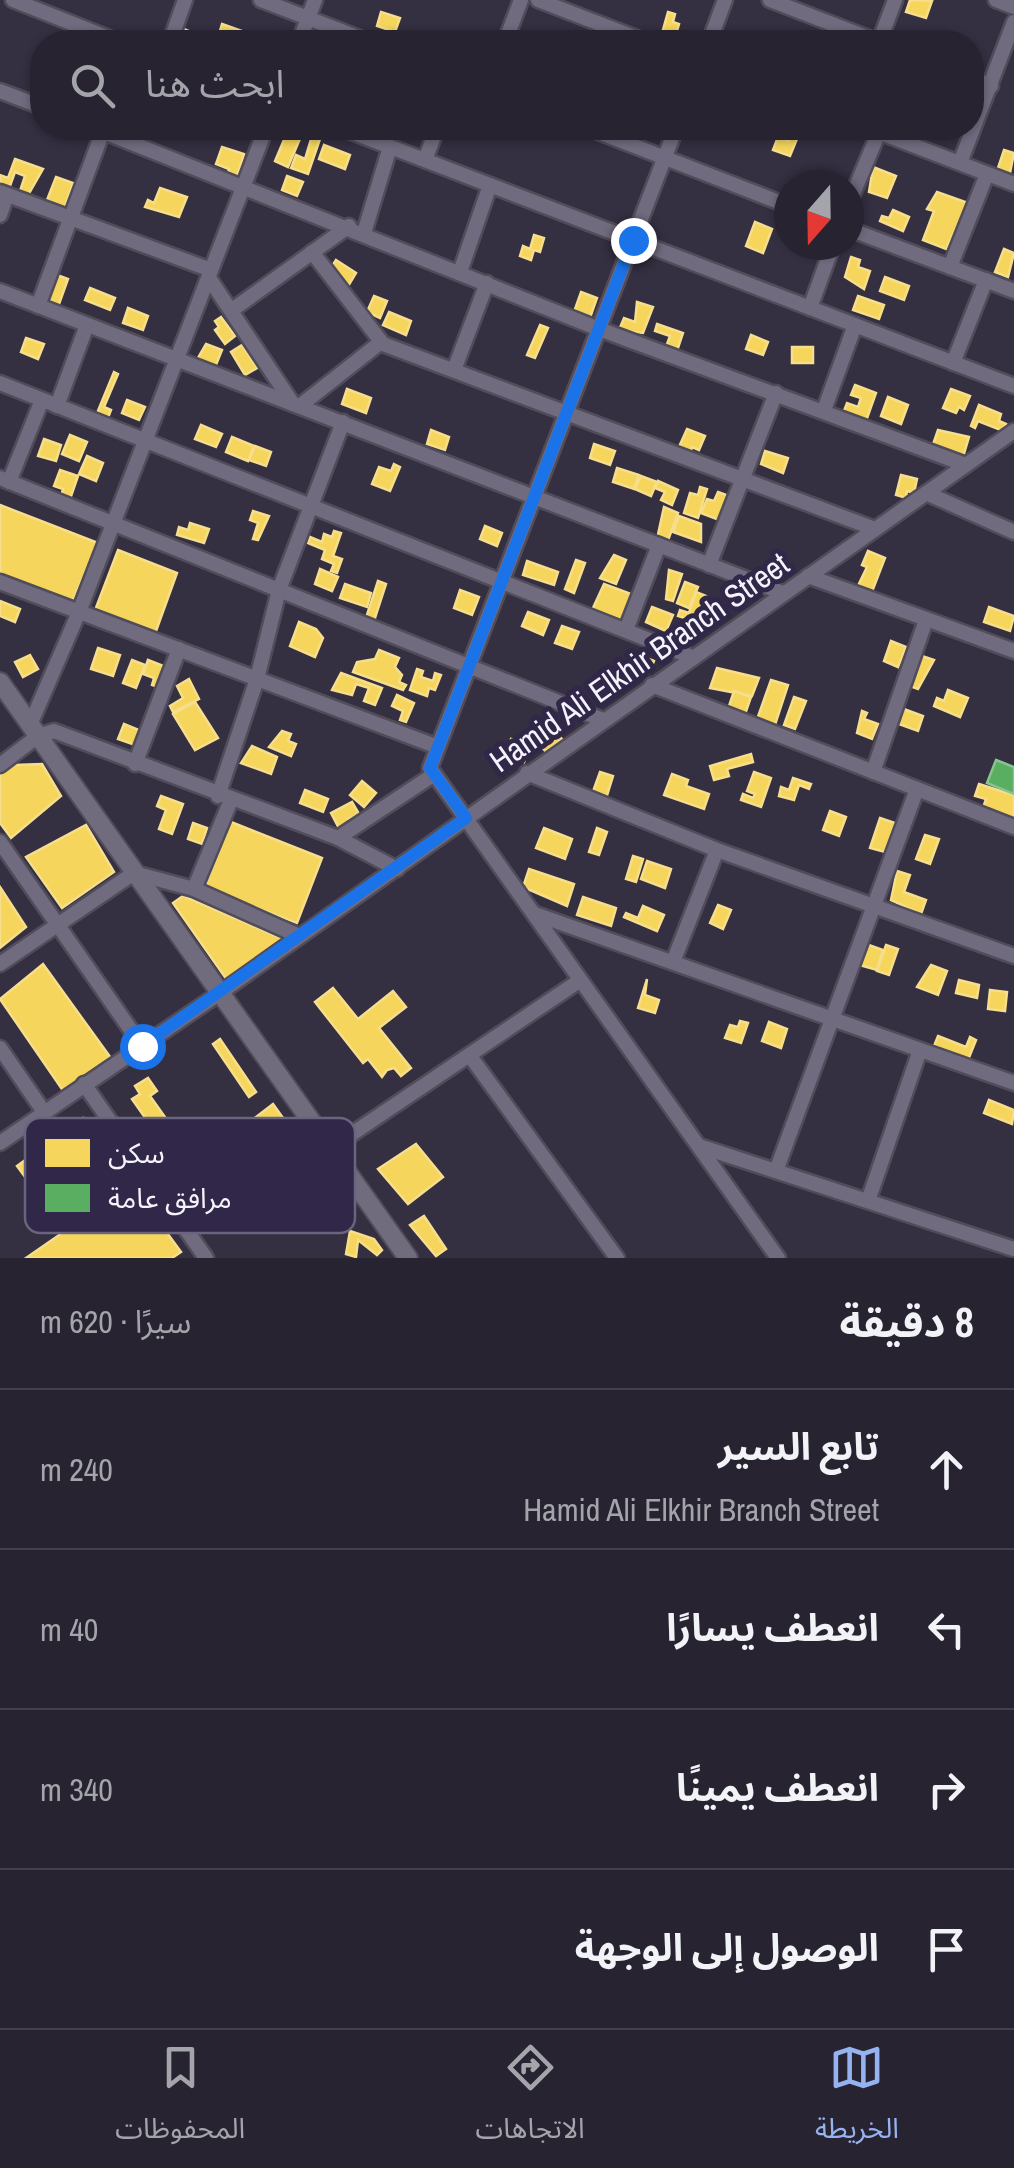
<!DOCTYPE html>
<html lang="ar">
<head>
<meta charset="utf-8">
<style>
	:root { --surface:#272331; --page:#332f3d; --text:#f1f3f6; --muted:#a4a4ab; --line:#43404d; --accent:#95b2f1 }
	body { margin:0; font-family:"Archivo Narrow","Noto Sans Arabic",sans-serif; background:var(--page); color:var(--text); direction:rtl }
	.compass { position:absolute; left:774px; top:170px; width:90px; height:90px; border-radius:50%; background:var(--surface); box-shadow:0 2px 8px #0004; rotate:200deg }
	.stop { position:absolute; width:30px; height:30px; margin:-22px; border:8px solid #1a73e8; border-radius:50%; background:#fff }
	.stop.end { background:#1a73e8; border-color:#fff; box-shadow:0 2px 10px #0008 }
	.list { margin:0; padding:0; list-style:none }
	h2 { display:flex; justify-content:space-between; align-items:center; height:130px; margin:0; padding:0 40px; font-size:42px }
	h2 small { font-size:32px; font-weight:400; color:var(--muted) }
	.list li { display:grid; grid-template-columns:65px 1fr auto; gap:30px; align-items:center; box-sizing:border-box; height:160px; padding:0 40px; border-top:2px solid var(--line) }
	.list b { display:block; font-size:38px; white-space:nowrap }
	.list p { margin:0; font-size:32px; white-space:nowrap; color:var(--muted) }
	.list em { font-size:32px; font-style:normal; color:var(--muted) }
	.icon { flex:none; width:55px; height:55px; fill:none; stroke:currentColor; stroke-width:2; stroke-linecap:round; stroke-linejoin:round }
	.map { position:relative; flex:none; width:1014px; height:1258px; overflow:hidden; direction:ltr }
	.search { position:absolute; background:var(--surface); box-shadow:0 2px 8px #0004; left:30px; right:30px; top:30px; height:110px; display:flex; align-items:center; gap:25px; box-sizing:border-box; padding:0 35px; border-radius:40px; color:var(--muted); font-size:38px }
	.sheet { height:770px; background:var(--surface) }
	nav { display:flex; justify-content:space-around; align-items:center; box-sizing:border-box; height:140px; border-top:2px solid var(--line); background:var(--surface); font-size:28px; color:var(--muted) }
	nav a { display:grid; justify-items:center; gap:5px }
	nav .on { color:var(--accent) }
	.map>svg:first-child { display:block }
	.homes { fill:#f6d55c; stroke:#f6de8c; stroke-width:2.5 }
	.public { fill:#5aae61; stroke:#88c390; stroke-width:2.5 }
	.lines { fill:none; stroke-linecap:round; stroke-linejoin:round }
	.minor-casing { stroke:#504c59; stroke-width:19 }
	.major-casing { stroke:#504c59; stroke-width:22 }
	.minor { stroke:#706b7f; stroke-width:14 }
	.major { stroke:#706b7d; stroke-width:18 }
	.route { stroke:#1a73e8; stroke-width:12 }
	.labels { text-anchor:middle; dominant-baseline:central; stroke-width:10; stroke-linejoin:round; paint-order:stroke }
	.street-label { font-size:32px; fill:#f5f3fc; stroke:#302749 }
	.key { fill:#302749; stroke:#6b647f; stroke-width:2.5 }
	.key-label { font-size:28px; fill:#f5f3fc }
</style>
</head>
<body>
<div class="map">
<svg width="1014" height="1258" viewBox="0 0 1014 1258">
	<rect width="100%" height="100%" fill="#342f41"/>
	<g class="homes">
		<polygon points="910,0 932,1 926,18 906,12"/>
		<polygon points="381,12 400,18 395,32 377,26"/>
		<polygon points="668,12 675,14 673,22 679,24 674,41 661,37"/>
		<polygon points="222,24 242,31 238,42 217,41"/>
		<polygon points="179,27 208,39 206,42 173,42"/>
		<polygon points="289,128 302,134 288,167 275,161"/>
		<polygon points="792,131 799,134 790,156 773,150 778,137 788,141"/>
		<polygon points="312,136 320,139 308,174 291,168 296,155 305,159"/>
		<polygon points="324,145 350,155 345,169 319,159"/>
		<polygon points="222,147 244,154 235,182 226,179 229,169 216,164"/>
		<polygon points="1004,150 1014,153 1009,178 996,174"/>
		<polygon points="15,159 43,169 27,197 19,194 25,176 15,172 6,197 0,188 0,175 8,178"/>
		<polygon points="873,167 896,176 887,198 869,192"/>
		<polygon points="287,176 303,182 297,196 282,190"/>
		<polygon points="56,177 73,183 63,212 47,200"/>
		<polygon points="160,188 187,197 179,217 145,207 148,200 154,203"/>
		<polygon points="937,192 968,203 946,249 923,240 934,211 927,209"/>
		<polygon points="893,210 909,217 903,231 880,221 882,216 889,218"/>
		<polygon points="755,222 772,229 763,253 746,246"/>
		<polygon points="534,235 544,238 540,252 534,250 531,260 520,256 523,246 530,249"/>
		<polygon points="1004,249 1014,253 1008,277 995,272"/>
		<polygon points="851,257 860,260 858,267 870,271 864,289 845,277"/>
		<polygon points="336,260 356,273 347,288 326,275"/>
		<polygon points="57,275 68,279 58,307 46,303"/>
		<polygon points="885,277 909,286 904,300 880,291"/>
		<polygon points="90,288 115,298 110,310 85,300"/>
		<polygon points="581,292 597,298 590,318 574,312"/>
		<polygon points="374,296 387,301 380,318 367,312"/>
		<polygon points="858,296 884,305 879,319 853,310"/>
		<polygon points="637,302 653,307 643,333 619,330 624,318 635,322"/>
		<polygon points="128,308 148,316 143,330 123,323"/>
		<polygon points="389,312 411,321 406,335 383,325"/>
		<polygon points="221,317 235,336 225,344 215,330 219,327 215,321"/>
		<polygon points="657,324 683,333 677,351 666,347 670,336 655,331"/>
		<polygon points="540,325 548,328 535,358 527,355"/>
		<polygon points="751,335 768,342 763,355 746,349"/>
		<polygon points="26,338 44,344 38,359 21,352"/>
		<polygon points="206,344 222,350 214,370 195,363"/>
		<polygon points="242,345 257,368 245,375 231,352"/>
		<rect x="792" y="347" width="21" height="16"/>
		<polygon points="114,372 118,374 104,407 111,410 106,423 95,418"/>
		<polygon points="855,385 876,393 865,424 842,416 847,403 858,407 861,398 851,395"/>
		<polygon points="347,389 371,398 366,413 342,404"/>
		<polygon points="951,389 970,396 964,410 959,407 956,413 943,408"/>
		<polygon points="888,397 908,405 901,424 881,416"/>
		<polygon points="127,400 145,407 139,420 122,413"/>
		<polygon points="979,405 1001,414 999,421 1006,424 1003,431 978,421 975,428 971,426"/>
		<polygon points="201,425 222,434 216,447 195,439"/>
		<polygon points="687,429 705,436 699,450 692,447 690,454 678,449"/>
		<polygon points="431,430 449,437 445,450 427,444"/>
		<polygon points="938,430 969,437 963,457 931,450"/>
		<polygon points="70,435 87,442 79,461 62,454"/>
		<polygon points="232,437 254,446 248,461 226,452"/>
		<polygon points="44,439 61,445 56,461 38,456"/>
		<polygon points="594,444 615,451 610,465 590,458"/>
		<polygon points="255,446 271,452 266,466 249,460"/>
		<polygon points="765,451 788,458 783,473 761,464"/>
		<polygon points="87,456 103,463 96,481 79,474"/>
		<polygon points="394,464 400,467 390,491 372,484 379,467 391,471"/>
		<polygon points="617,468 639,475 634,489 613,482"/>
		<polygon points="60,470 78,476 68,505 59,502 63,489 54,486"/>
		<polygon points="901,475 917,479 914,493 907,491 906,498 896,495"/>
		<polygon points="641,476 657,482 651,496 635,489"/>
		<polygon points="658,481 678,490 672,505 661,500 665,492 655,488"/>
		<polygon points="700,487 707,489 698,518 684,513 690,493 698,495"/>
		<polygon points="718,492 729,496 719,520 701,513 707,499 714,501"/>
		<polygon points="0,505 98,543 72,602 0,575"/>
		<polygon points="664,507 678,513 667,543 657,539"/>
		<polygon points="253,511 269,516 258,540 253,539 258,523 250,520"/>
		<polygon points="679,516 701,524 701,542 673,532"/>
		<polygon points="190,523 209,529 204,543 177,535 179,527 188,530"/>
		<polygon points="485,526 502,533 497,546 480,539"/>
		<polygon points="334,531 341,533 333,556 342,559 337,573 331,571 334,564 322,559 325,550 308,543 310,537 322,542 324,534 332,537"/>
		<polygon points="118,550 177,573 155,634 94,613"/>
		<polygon points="868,551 885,558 870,597 855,592 867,567 862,565"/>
		<polygon points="614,555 626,560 616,584 600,578"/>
		<polygon points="576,560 585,563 574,593 565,589"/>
		<polygon points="527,561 558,572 554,585 523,575"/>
		<polygon points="320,569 338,577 332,591 315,584"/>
		<polygon points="669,570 682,574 673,601 666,599"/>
		<polygon points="378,581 386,584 373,624 365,621"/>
		<polygon points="685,582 698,587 689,608 677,603"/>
		<polygon points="345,584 371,593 367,607 340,598"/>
		<polygon points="604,584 631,594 621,622 592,610"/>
		<polygon points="460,590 479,597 472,615 454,608"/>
		<polygon points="696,592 706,596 697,622 678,616 680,610 689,613"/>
		<polygon points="0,601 20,609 15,622 0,616"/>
		<polygon points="652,607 673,615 666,631 646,622"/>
		<polygon points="989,607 1014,616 1010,631 984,622"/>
		<polygon points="528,612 549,620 543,635 522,626"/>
		<polygon points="299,622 316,629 323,638 315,657 290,646"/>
		<polygon points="562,626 579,632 572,649 555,643"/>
		<polygon points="891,641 906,647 898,667 884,661"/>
		<polygon points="98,648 120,655 113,676 91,669"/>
		<polygon points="379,650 399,658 395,667 402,675 399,682 406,685 403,690 353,672 357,662 375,659"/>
		<polygon points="634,653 654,661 649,673 629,665"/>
		<polygon points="30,655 38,669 23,677 15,662"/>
		<polygon points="919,655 934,660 918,689 907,685"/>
		<polygon points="132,660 145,665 136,688 123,683"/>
		<polygon points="148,660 166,667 158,687 152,685 154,678 143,674"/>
		<polygon points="717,668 759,678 752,696 710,688"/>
		<polygon points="417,669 423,671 421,677 433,681 435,673 441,675 435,690 429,688 427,696 410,690"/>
		<polygon points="341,673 382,688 375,705 364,701 369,688 356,684 352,695 332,690"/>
		<polygon points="189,679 199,699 173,712 170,706 183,698 177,686"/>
		<polygon points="771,680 788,685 773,731 755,725"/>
		<polygon points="948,690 968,698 960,717 934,706 937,698 944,701"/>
		<polygon points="734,691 751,697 743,720 726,715"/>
		<polygon points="397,695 414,703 406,722 400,720 403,711 392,706"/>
		<polygon points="794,697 806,701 795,729 784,725"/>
		<polygon points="195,702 218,738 195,750 173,714"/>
		<polygon points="901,708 923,716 918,731 896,723"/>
		<polygon points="862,711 867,713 864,719 878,724 872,739 857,733"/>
		<polygon points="124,724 141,731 135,745 118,739"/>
		<polygon points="552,728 562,739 546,752 537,741"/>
		<polygon points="282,731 291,734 288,741 296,744 291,756 269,747"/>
		<polygon points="511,739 530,747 524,762 505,754"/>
		<polygon points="252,746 277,757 271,774 241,763"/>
		<polygon points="751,754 753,762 727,769 729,776 714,780 710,766"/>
		<polygon points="42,764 61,796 11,838 0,823 0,774 14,765"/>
		<polygon points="600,772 613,776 605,802 591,797"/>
		<polygon points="754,772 771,778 761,807 741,800 743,794 753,798 755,794 747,791"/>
		<polygon points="672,774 688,780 686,786 709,794 704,809 664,795"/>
		<polygon points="793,778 811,784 809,789 799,785 794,800 779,796 781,787 789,790"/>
		<polygon points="362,781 376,793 364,807 350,795"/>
		<polygon points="979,784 1014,795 1014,818 983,808 986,799 975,796"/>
		<polygon points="305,790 328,799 323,812 300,803"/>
		<polygon points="161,796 183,804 172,834 159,829 166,810 157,806"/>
		<polygon points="352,802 359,814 348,819 352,827 341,832 331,813"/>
		<polygon points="830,811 846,817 839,836 823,830"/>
		<polygon points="880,818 895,823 885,852 870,848"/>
		<polygon points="231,822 322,858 297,923 204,888 219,852 212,849 216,839 223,842"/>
		<polygon points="193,823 207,828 202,844 188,839"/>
		<polygon points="86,825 114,872 62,908 26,857"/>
		<polygon points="544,828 572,839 565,859 536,848"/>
		<polygon points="597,828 607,832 599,855 589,852"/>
		<polygon points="925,835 939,839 930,864 916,859"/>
		<polygon points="633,856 643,859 636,882 626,879"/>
		<polygon points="647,861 671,869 665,888 641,879"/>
		<polygon points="529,869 574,884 567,906 523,887"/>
		<polygon points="897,871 910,875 904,892 926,900 921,914 891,900"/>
		<polygon points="0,887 26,927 0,948"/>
		<polygon points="183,896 283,939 227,980 173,903"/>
		<polygon points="583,897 616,908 611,926 577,915"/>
		<polygon points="718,905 731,910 723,929 710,923"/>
		<polygon points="643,906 664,915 657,931 624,917 626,913 638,918"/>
		<polygon points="866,944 883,950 877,970 859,965"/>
		<polygon points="886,945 898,949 889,975 877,971"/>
		<polygon points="43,964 113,1061 64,1092 0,999"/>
		<polygon points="931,965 947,971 938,995 917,987"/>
		<polygon points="647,979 645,995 659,1000 655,1013 638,1008"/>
		<polygon points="959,980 979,985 977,998 956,993"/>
		<polygon points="333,988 358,1019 393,991 406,1007 379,1028 411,1068 401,1076 394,1068 387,1070 382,1077 368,1059 363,1063 315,1002"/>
		<polygon points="990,990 1007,992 1005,1011 988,1009"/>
		<polygon points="740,1021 748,1023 741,1043 725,1038 730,1025 738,1027"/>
		<polygon points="769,1022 787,1029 781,1048 762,1041"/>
		<polygon points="938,1036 966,1047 970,1037 976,1040 968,1060 934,1046"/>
		<polygon points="220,1039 256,1092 249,1097 213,1044"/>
		<polygon points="148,1078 157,1091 150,1096 172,1127 181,1125 187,1135 178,1141 172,1131 160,1139 132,1099 140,1094 135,1086"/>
		<polygon points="989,1100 1014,1110 1012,1124 984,1113"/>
		<polygon points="273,1104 283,1118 243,1146 235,1133"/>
		<polygon points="83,1118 181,1252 172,1258 26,1258 65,1231 17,1166"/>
		<polygon points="416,1144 443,1177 408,1204 378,1169"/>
		<polygon points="424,1216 446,1249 436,1256 410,1225"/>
		<polygon points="350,1231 374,1239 382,1250 377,1255 358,1240 356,1257 346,1254"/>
	</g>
	<polygon class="public" points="996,760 1014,767 1014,794 987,783"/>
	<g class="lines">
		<g class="minor-casing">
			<g id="minor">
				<polyline points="13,0 119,42"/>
				<polyline points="261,0 370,42"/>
				<polyline points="538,0 647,42"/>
				<polyline points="770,0 879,42"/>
				<polyline points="996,0 1014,7"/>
				<polyline points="170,42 185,0"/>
				<polyline points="299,42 315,0"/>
				<polyline points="505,42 521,0"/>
				<polyline points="709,42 725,0"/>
				<polyline points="879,42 895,0"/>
				<polyline points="972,78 991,86"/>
				<polyline points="0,91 42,107"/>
				<polyline points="94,128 599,329 966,465"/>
				<polyline points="341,128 1014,386"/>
				<polyline points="588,128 789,206"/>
				<polyline points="676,128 430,768 778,1258"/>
				<polyline points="868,128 1014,184"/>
				<polyline points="132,142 137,128"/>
				<polyline points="425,160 437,128"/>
				<polyline points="960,163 1014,22"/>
				<polyline points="0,192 211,270"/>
				<polyline points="849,203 879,132"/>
				<polyline points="0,215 7,195"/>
				<polyline points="849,229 1014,291"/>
				<polyline points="364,233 390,147"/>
				<polyline points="312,252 383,344 875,529"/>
				<polyline points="950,267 987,174"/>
				<polyline points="460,272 490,185"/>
				<polyline points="209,278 291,401"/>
				<polyline points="0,291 783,593"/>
				<polyline points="38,306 103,131"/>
				<polyline points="810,308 833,245"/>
				<polyline points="232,310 349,226"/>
				<polyline points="953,363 986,280"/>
				<polyline points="454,370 487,283"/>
				<polyline points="0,383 692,657"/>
				<polyline points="301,405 381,342"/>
				<polyline points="57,406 87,325"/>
				<polyline points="824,410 855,325"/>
				<polyline points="0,478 603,720"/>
				<polyline points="9,482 42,400"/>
				<polyline points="926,493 1014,532"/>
				<polyline points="709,565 776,393"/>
				<polyline points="808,576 1014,651"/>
				<polyline points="0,582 438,747"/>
				<polyline points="626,630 659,545"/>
				<polyline points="652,685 1014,827"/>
				<polyline points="30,725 79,612 266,128"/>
				<polyline points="135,764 179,649"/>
				<polyline points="0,765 38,736 54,731 338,838 397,869"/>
				<polyline points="873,772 926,620"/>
				<polyline points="527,773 717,850 1014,956"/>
				<polyline points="218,796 257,679 279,590 343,422"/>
				<polyline points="338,838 433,775"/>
				<polyline points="0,842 142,1046"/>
				<polyline points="194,889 231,800"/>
				<polyline points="535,914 1014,1083"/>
				<polyline points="673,962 717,850"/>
				<polyline points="0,964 134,873 194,889 299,936"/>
				<polyline points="0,1048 44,1112"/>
				<polyline points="470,1056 617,1258"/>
				<polyline points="84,1084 206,1258"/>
				<polyline points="0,1143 220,993 1014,431"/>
				<polyline points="699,1146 1014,1249"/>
				<polyline points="331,1148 579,981"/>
				<polyline points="776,1171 917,789"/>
				<polyline points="868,1201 920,1050"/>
			</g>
		</g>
		<g class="major-casing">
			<polyline id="major" points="0,682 408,1258"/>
		</g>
		<use href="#minor" class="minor"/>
		<use href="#major" class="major"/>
	</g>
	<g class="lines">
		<polyline class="route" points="142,1046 466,818 430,768 633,240"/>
	</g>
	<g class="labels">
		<g class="street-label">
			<text transform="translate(639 662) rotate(-35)">Hamid Ali Elkhir Branch Street</text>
		</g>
	</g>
	<rect x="25" y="1118" width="330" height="115" rx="15" class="key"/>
	<rect x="45" y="1139" width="45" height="28" fill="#f6d55c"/>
	<rect x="45" y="1184" width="45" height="28" fill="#5aae61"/>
	<g class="key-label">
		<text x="108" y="1163">سكن</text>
		<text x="108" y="1208">مرافق عامة</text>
	</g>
</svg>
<svg class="compass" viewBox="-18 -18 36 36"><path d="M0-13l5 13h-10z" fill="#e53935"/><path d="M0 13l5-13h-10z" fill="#a4a4ab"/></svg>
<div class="stop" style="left:142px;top:1046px"></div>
<div class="stop end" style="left:633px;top:240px"></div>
<div class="search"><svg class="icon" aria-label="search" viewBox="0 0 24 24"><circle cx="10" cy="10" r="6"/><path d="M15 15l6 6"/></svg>ابحث هنا</div>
</div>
<section class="sheet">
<h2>8 دقيقة<small>سيرًا · 620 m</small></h2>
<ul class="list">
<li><svg class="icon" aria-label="ahead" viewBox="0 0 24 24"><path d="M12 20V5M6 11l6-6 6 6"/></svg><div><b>تابع السير</b><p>Hamid Ali Elkhir Branch Street</p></div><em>240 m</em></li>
<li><svg class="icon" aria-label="left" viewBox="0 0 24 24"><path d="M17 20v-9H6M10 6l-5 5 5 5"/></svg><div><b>انعطف يسارًا</b></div><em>40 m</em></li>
<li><svg class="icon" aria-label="right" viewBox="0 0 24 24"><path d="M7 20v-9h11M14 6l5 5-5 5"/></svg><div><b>انعطف يمينًا</b></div><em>340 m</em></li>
<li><svg class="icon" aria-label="arrive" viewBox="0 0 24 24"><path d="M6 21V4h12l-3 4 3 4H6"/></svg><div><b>الوصول إلى الوجهة</b></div></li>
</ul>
</section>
<nav>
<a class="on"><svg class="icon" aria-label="map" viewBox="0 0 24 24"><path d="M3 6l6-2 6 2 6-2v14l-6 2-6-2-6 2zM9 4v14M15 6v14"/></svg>الخريطة</a>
<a><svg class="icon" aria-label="directions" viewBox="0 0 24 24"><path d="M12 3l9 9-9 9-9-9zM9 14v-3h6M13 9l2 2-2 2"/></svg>الاتجاهات</a>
<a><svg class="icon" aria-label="saved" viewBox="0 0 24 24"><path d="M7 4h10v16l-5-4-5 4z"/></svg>المحفوظات</a>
</nav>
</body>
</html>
